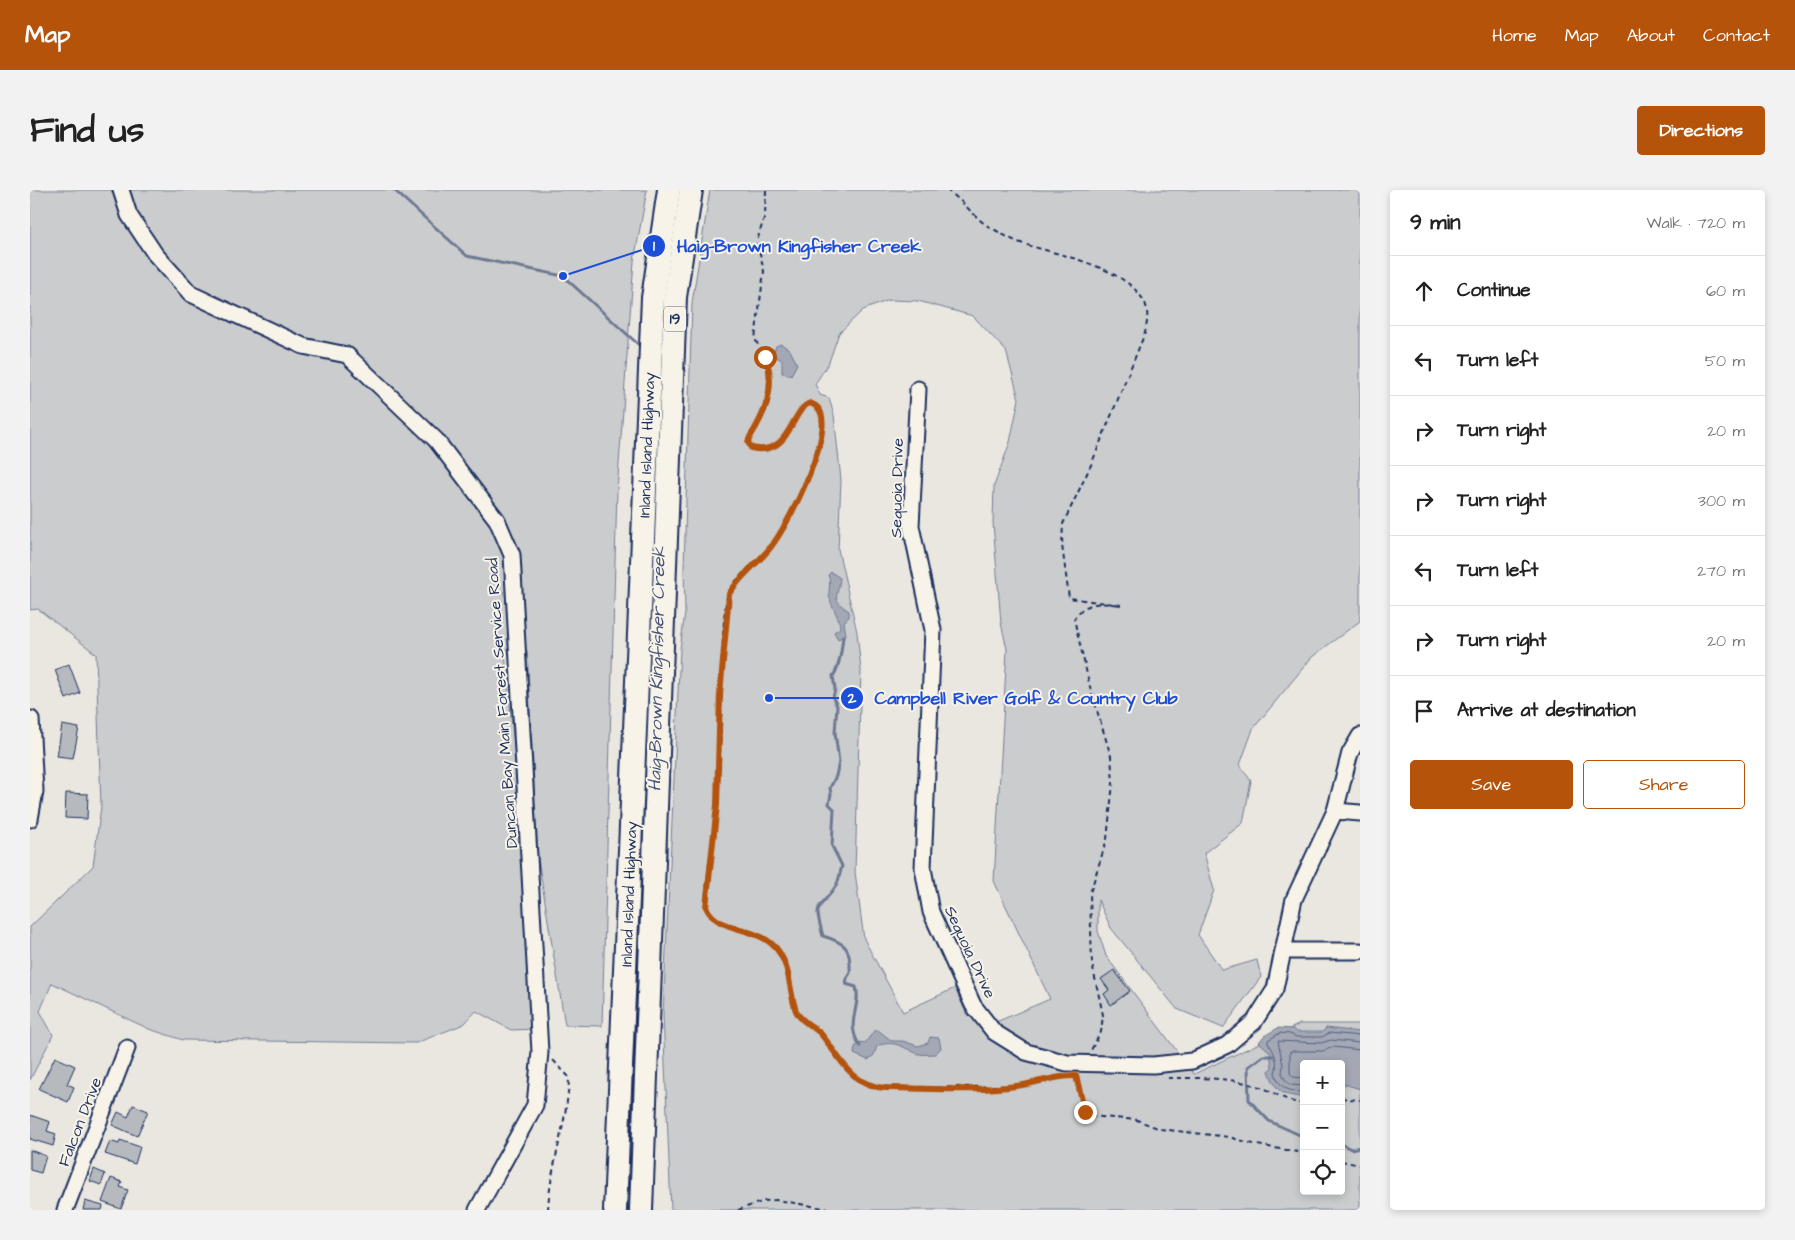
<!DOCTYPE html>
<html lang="en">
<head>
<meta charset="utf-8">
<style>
	:root { --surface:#fff; --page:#f2f2f2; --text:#222; --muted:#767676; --line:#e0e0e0; --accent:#b45309 }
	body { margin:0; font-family:"Architects Daughter",sans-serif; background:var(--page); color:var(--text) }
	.controls { position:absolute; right:15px; bottom:15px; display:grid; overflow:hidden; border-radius:5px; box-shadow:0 2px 8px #0003 }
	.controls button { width:45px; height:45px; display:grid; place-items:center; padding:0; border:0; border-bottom:1px solid var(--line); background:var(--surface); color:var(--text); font:25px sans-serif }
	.stop { position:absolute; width:15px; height:15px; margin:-11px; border:4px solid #b45309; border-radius:50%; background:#fff }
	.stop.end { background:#b45309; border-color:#fff; box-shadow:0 1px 5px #0008 }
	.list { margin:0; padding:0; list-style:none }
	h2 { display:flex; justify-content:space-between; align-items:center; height:65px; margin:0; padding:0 20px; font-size:21px }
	h2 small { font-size:16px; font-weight:400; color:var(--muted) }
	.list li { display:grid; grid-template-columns:32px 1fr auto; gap:15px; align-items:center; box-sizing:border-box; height:70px; padding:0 20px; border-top:1px solid var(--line) }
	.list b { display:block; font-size:19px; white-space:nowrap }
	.list em { font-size:16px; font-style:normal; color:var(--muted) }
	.actions { display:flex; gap:10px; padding:15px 20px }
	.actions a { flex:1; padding:11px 0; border:1px solid var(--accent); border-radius:5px; text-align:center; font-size:18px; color:var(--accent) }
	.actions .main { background:var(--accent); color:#fff }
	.icon { flex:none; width:28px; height:28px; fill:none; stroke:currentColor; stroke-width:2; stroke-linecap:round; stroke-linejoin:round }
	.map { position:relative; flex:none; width:1330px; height:1020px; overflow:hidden; border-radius:5px }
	header { display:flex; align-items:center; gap:30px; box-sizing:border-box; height:70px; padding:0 25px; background:var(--accent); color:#fff }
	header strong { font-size:24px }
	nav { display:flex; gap:28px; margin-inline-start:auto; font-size:18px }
	.intro { display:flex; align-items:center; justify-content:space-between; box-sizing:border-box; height:120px; padding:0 30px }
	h1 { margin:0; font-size:35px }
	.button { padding:12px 22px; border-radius:5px; background:var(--accent); color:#fff; font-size:18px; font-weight:700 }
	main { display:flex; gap:30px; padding:0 30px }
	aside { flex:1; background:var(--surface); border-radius:5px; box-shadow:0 2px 8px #0003 }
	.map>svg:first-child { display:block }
	.green { fill:#cbcccd; stroke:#737e96; fill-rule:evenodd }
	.water { fill:#a3a8b4; stroke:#6d7892 }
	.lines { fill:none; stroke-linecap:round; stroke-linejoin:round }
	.shore { stroke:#515f80; stroke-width:1 }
	.stream { stroke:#6d7892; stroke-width:3 }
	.building { fill:#b6babf; stroke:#1b2f5e }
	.minor-casing { stroke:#1b2f5e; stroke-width:19 }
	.highway-casing { stroke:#1b2f5e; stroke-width:26 }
	.path { stroke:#1b2f5e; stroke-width:2; stroke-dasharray:5 4; stroke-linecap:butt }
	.minor { stroke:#f7f3e8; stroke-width:15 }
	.highway { stroke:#f7f3e8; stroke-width:22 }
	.route { stroke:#b45309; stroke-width:6 }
	.labels { text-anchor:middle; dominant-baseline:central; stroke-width:4; stroke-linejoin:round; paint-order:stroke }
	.shield { fill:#f7f3e8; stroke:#5d6a87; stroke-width:1 }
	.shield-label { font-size:15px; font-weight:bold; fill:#1b2f5e }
	.street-label { font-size:16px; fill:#1b2f5e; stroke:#f7f3e8 }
	.water-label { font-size:18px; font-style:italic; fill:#445378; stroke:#f7f3e8 }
	.leader { fill:none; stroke:#1d4ed8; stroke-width:2 }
	.callout-dot { fill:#1d4ed8; stroke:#f7f3e8; stroke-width:2 }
	.mark-label { font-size:15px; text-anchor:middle; font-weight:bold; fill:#fff }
	.callout-label { font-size:18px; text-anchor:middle; font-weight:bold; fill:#1d4ed8; stroke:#f7f3e8; stroke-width:4; stroke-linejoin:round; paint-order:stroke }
</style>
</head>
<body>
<header>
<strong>Map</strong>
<nav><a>Home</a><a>Map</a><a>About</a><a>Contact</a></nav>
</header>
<div class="intro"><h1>Find us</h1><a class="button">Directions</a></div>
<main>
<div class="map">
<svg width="1330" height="1020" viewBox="0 0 1330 1020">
	<rect width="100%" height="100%" fill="#eae7e0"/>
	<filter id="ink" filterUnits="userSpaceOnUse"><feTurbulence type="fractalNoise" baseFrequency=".02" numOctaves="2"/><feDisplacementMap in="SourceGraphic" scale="10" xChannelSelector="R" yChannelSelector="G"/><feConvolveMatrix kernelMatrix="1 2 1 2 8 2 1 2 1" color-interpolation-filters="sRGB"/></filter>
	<g filter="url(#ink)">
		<g class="green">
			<polygon points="0,0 617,0 604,71 587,301 572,836 535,835 508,669 497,460 475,464 488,597 505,839 481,840 446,821 434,834 386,853 153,850 119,839 22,793 10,821 23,845 0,890 0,737 63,676 71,616 66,464 8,419 0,420"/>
			<path d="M680 0H1330V431L1282 467 1223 539 1210 575 1221 591 1213 633 1174 663 1184 700 1168 745 1192 780 1227 770 1231 787 1193 838 1147 819 1081 738 1068 710V741L1076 766 1164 884 1270 834H1330V1020H641L633 825 650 459 655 423 654 378 662 113ZM859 110 888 111 943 126 976 161 989 209 980 252 964 296 963 333 971 433 977 459 964 691 1020 809 966 832 937 825 925 798 873 822 834 749 825 682 831 480 827 442 808 359 811 290 804 225 799 208 790 205 785 194 799 172 809 143 833 120ZM1274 874H1311V1001H1274Z"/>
		</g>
		<g class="water">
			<polygon points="751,154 760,160 767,174 761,185 752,183 752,170 746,167 744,161 746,156"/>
			<path d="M801 382 810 388C809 406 799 408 819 421V427L814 432 816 445 808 449 804 442 810 438C810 428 802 418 800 409 797 400 802 394 798 385Z"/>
			<path d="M1248 838 1263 839 1266 842H1292L1296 838 1330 842V899L1311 893V874H1274V907C1252 906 1246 902 1239 881L1242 877 1240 862 1229 852 1234 846Z"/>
			<path d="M848 840 862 851H873L888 856 898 853 900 847 909 848 911 858 905 864C900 864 894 865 889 864 874 859 866 849 847 856L844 865 838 870 824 864 825 857 830 852 835 853 844 841Z"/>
		</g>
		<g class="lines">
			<g class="shore">
				<polyline points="1274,888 1263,887 1260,883 1260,861 1293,861 1303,857 1330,860"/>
				<polyline points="1274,896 1261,895 1256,891 1252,883 1253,875 1248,851 1291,853 1301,850 1330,853"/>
				<path d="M1274 902C1258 901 1250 899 1245 883 1249 873 1244 860 1238 853V850L1250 843 1260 844 1266 847H1292L1299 843 1330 846"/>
			</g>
			<g class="stream">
				<polyline points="364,0 437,66 533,86 610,156"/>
				<path d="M813 446C812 457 809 478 803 486L805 499 803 508 807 516 805 542 809 572 806 586 800 598 801 604 799 614 804 619 802 656 812 676C810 682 809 691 806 696 788 722 783 711 793 746 817 753 821 759 820 783L817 788 816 794 826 797C832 817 814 832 830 856"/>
				<polyline points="636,667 636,645"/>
				<polyline points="1243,866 1233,866 1218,877 1219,910 1239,931 1274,947"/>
				<polyline points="1311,954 1321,959 1330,957"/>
			</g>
		</g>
		<g class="building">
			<polygon points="39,474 50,503 36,509 25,480"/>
			<polygon points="32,535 49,538 43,568 27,566"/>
			<polygon points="36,603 58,604 57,629 35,628"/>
			<polygon points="1084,780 1100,801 1081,815 1074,804 1079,800 1071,789"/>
			<polygon points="25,867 45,876 37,894 44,897 38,912 9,899"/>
			<polygon points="103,915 118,921 107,946 82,935 88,922 98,927"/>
			<polygon points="0,925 20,932 17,941 26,944 23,956 0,949"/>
			<polygon points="90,950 110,957 105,974 75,964 80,951 89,954"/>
			<polygon points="0,960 16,966 11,983 0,980"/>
			<polygon points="64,979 75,984 71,995 60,991"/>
			<polygon points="81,988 92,992 90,997 98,1000 91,1019 72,1012"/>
			<polygon points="55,1011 73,1016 72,1020 53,1020"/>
		</g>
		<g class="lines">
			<g class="minor-casing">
				<g id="minor">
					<polyline points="91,0 99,25 125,64 161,104 273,156 317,165 406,250 467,330 482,365 510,862 505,915 447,1020"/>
					<polyline points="888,199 881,336 903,440 893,678 901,722 943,815 964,842 996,862 1037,873 1123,875 1162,871 1197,855 1224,832 1245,799 1264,709 1305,621 1320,563 1330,546"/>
					<polyline points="1305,621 1330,623"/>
					<polyline points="0,629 5,601 1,529"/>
					<polyline points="1253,761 1330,761"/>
					<polyline points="35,1020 97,858"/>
				</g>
			</g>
			<g class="highway-casing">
				<g id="highway">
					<polyline points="585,1020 623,108 639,0"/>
					<polyline points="611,1020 645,107 661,0"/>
				</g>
			</g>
			<g class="path">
				<path d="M736 0 735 25 727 51 734 81 725 149 738 174 739 209 736 219 718 252 721 258C762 267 761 220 780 213 785 215 789 217 791 222 801 250 758 336 740 358 727 373 707 385 699 403 693 419 694 440 693 456 690 509 691 563 687 615 685 649 676 683 676 717L680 725 688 731 735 748 743 754 755 773 765 820 769 827 790 843 816 879 826 889 845 897 904 898 984 896 1033 886"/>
				<path d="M916 0C934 10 945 30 963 39 973 44 983 51 994 54 1029 65 1097 77 1115 113 1119 123 1117 133 1115 143L1061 275 1033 334 1032 355 1039 408 1091 415C1071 413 1056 410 1044 429L1061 501 1081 566 1083 593 1077 649 1060 703 1062 774 1073 825 1071 842 1061 860"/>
				<polyline points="1046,885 1055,922 1059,926 1107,930 1130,939 1199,947 1227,955 1274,963"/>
				<path d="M1138 888C1168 888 1199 887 1227 896 1245 901 1252 911 1274 914"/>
				<polyline points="1311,908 1330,910"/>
				<polyline points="1311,971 1330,975"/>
				<path d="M518 1020C520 975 538 932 539 887L522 869"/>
				<polyline points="708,1020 734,1011 747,1010 805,1020"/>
			</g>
			<use href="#minor" class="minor"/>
			<use href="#highway" class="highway"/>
		</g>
	</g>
	<g class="lines" filter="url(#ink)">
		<path class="route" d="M735 167C747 195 735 224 720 247L718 252 721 258C762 267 759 221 780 213 785 215 789 217 791 223 801 250 758 336 740 358 727 374 710 386 699 404L690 504 687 615 676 717C689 745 730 734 749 762 761 780 759 801 766 821 770 831 783 836 791 844 811 868 820 895 855 898 898 898 943 902 986 896 1006 894 1025 885 1046 886L1055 922"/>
	</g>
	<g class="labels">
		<rect class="shield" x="634" y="116.5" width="22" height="25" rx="4"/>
		<g class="shield-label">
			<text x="645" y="129">19</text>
		</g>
		<g class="street-label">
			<text transform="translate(617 255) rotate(-88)">Inland Island Highway</text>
			<text transform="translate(867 298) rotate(-89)">Sequoia Drive</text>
			<text transform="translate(472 513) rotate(-94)">Duncan Bay Main Forest Service Road</text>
			<text transform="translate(599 704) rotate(-88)">Inland Island Highway</text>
			<text transform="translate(940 762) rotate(65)">Sequoia Drive</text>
			<text transform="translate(50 932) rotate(-69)">Falcon Drive</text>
		</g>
		<g class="water-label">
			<text transform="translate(627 479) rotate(-89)">Haig-Brown Kingfisher Creek</text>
		</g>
	</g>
	<path class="leader" d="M533 86L624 56M739 508L822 508"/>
	<g class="callout-dot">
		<circle cx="533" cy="86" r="5"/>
		<circle cx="739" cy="508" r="5"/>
		<circle cx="624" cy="56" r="12"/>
		<circle cx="822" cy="508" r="12"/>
	</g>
	<g class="mark-label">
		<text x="624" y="61">1</text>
		<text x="822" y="513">2</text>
	</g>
	<g class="callout-label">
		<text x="769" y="62">Haig-Brown Kingfisher Creek</text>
		<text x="996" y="514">Campbell River Golf &amp; Country Club</text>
	</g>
</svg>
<div class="controls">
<button>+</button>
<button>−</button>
<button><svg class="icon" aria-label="locate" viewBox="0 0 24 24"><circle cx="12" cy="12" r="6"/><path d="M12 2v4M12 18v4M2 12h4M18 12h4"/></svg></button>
</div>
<div class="stop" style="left:735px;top:167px"></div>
<div class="stop end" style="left:1055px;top:922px"></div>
</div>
<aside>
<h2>9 min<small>Walk · 720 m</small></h2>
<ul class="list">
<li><svg class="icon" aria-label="ahead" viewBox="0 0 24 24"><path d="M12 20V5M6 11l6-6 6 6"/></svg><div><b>Continue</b></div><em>60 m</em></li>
<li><svg class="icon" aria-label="left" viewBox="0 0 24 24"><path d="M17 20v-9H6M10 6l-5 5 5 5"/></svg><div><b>Turn left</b></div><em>50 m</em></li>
<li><svg class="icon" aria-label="right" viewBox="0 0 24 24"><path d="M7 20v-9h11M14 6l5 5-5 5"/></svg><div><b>Turn right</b></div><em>20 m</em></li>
<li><svg class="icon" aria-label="right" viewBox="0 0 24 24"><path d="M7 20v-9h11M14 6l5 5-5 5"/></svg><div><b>Turn right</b></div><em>300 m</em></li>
<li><svg class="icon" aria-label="left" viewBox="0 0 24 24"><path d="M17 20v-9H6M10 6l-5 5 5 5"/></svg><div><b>Turn left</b></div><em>270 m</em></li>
<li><svg class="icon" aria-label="right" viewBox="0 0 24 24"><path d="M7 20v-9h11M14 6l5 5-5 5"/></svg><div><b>Turn right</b></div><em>20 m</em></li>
<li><svg class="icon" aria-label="arrive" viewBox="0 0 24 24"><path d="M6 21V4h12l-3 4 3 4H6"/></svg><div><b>Arrive at destination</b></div></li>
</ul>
<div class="actions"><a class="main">Save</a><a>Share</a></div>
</aside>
</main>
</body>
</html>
